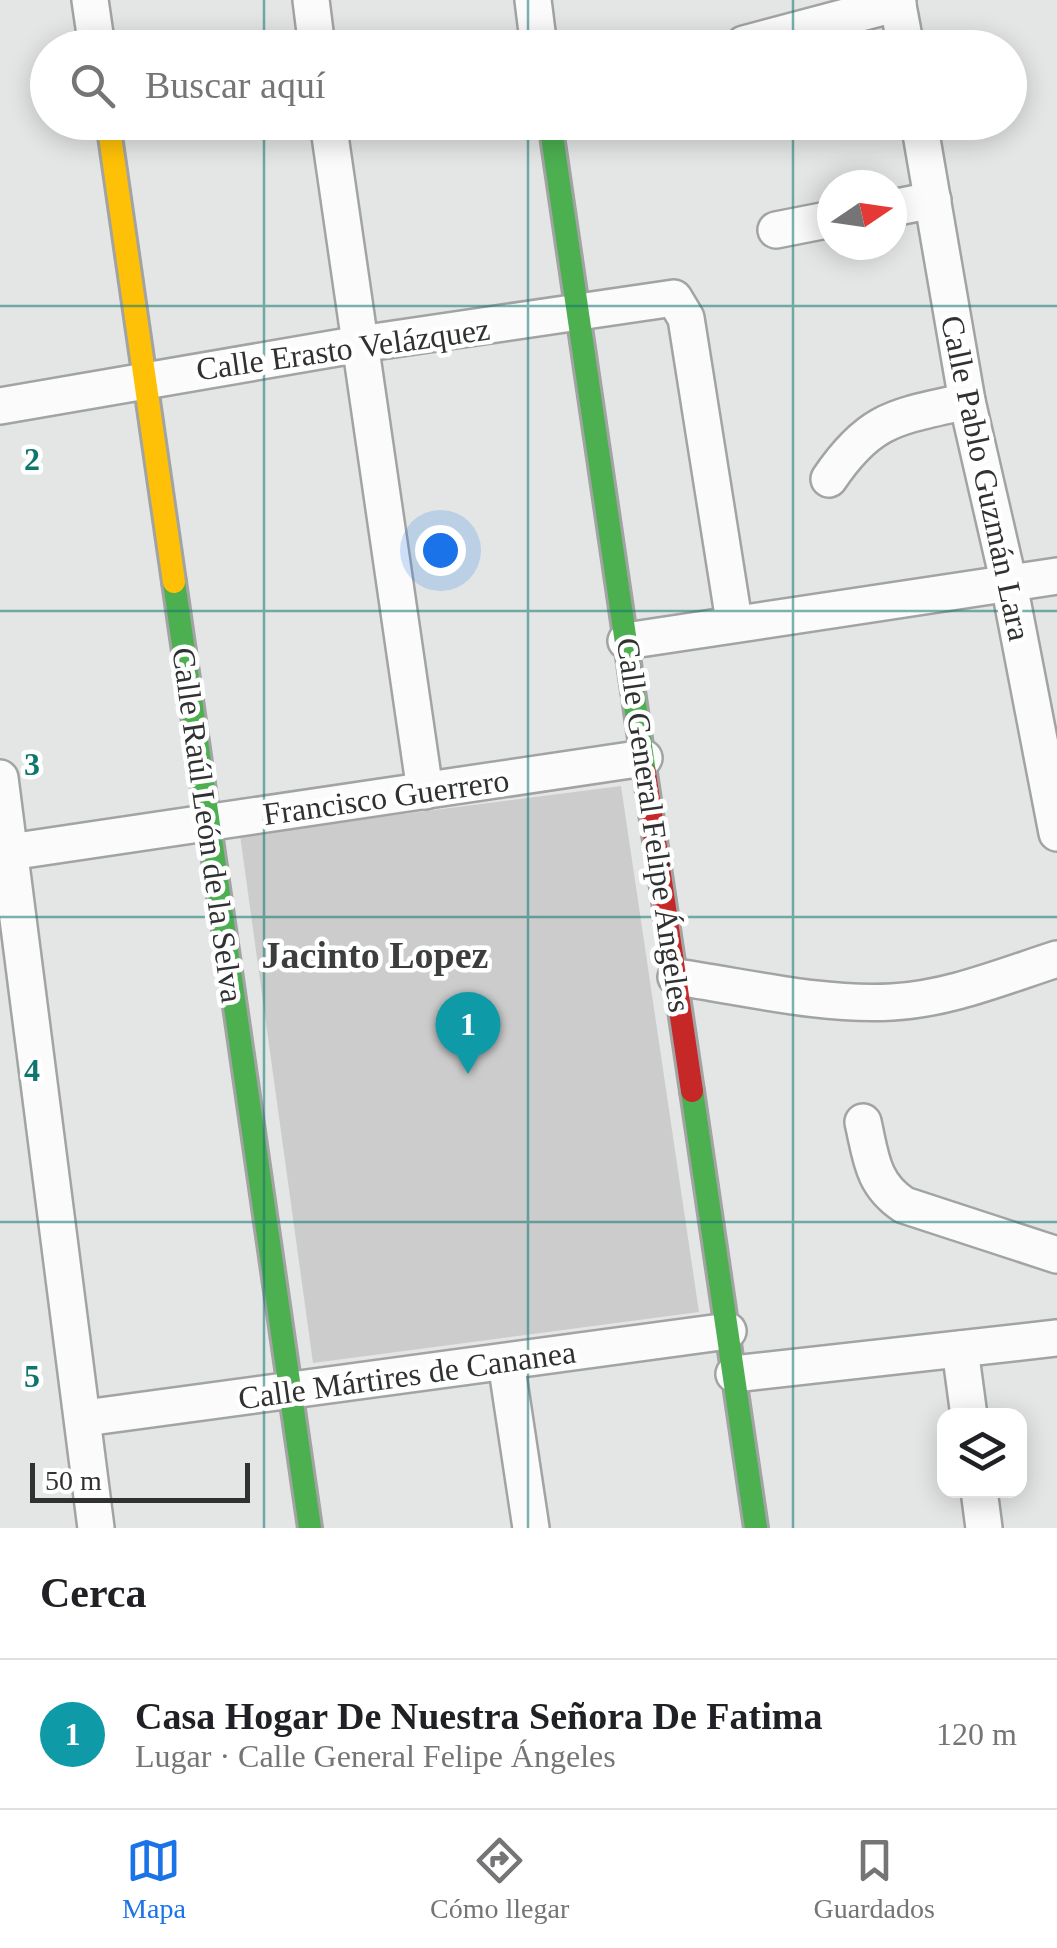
<!DOCTYPE html>
<html lang="es">
<head>
<meta charset="utf-8">
<style>
	:root { --surface:#fff; --page:#f6f6f6; --text:#202124; --muted:#757577; --line:#e0e0e0; --accent:#1a73e8 }
	body { margin:0; font-family:"Times New Roman",serif; background:var(--page); color:var(--text) }
	.controls { position:absolute; right:30px; bottom:30px; display:grid; overflow:hidden; border-radius:20px; box-shadow:0 5px 25px #0003 }
	.controls button { width:90px; height:90px; display:grid; place-items:center; padding:0; border:0; border-bottom:2px solid var(--line); background:var(--surface); color:var(--text); font:50px sans-serif }
	.compass { position:absolute; left:817px; top:170px; width:90px; height:90px; border-radius:50%; background:var(--surface); box-shadow:0 5px 25px #0003; rotate:77deg }
	.scale { position:absolute; left:30px; bottom:25px; width:220px; box-sizing:border-box; padding-left:10px; border:5px solid #303232; border-top:0; font-size:28px; line-height:35px; white-space:nowrap; color:#303232; -webkit-text-stroke:8px #fff; paint-order:stroke }
	.you { position:absolute; left:440px; top:550px; width:35px; height:35px; margin:-25px; border:8px solid #fff; border-radius:50%; background:#1a73e8; box-shadow:0 0 0 15px #1a73e833 }
	.badge { display:grid; place-items:center; width:65px; height:65px; border-radius:50%; background:var(--accent); color:#fff; font-size:32px; font-weight:700 }
	.pin { position:absolute; translate:-50% -82px; filter:drop-shadow(0 2px 5px #0008) }
	.pin::after { content:''; position:absolute; top:52px; width:35px; height:30px; background:inherit; clip-path:polygon(0 0,100% 0,50% 100%) }
	.list { margin:0; padding:0; list-style:none }
	h2 { display:flex; justify-content:space-between; align-items:center; height:130px; margin:0; padding:0 40px; font-size:42px }
	h2 small { font-size:32px; font-weight:400; color:var(--muted) }
	.list li { display:grid; grid-template-columns:65px 1fr auto; gap:30px; align-items:center; box-sizing:border-box; height:150px; padding:0 40px; border-top:2px solid var(--line) }
	.list b { display:block; font-size:38px; white-space:nowrap }
	.list p { margin:0; font-size:32px; white-space:nowrap; color:var(--muted) }
	.list em { font-size:32px; font-style:normal; color:var(--muted) }
	.icon { flex:none; width:55px; height:55px; fill:none; stroke:currentColor; stroke-width:2; stroke-linecap:round; stroke-linejoin:round }
	.map { position:relative; flex:none; width:1057px; height:1528px; overflow:hidden }
	.search { position:absolute; background:var(--surface); box-shadow:0 5px 25px #0003; left:30px; right:30px; top:30px; height:110px; display:flex; align-items:center; gap:25px; box-sizing:border-box; padding:0 35px; border-radius:55px; color:var(--muted); font-size:38px }
	.sheet { height:280px; background:var(--surface) }
	nav { display:flex; justify-content:space-around; align-items:center; box-sizing:border-box; height:140px; border-top:2px solid var(--line); background:var(--surface); font-size:28px; color:var(--muted) }
	nav a { display:grid; justify-items:center; gap:5px }
	nav .on { color:var(--accent) }
	.map>svg:first-child { display:block }
	.building { fill:#cbcccb }
	.lines { fill:none; stroke-linecap:round; stroke-linejoin:round }
	.street-casing { stroke:#a2a3a3; stroke-width:40 }
	.fast-casing { stroke:#a2a3a3; stroke-width:28 }
	.slow-casing { stroke:#a2a3a3; stroke-width:28 }
	.jam-casing { stroke:#a2a3a3; stroke-width:28 }
	.street { stroke:#fbfbfb; stroke-width:35 }
	.fast { stroke:#4caf50; stroke-width:22 }
	.slow { stroke:#ffc107; stroke-width:22 }
	.jam { stroke:#c62828; stroke-width:22 }
	.grid { fill:none; stroke:#0f766e; stroke-width:2.5; stroke-opacity:0.55 }
	.labels { text-anchor:middle; dominant-baseline:central; stroke-width:9; stroke-linejoin:round; paint-order:stroke }
	.street-label { font-size:32px; fill:#303232; stroke:#fff }
	.quarter-label { font-size:38px; font-weight:bold; fill:#3b3e3d; stroke:#fff }
	.grid-label { font-size:32px; text-anchor:middle; font-weight:bold; fill:#0f766e; stroke:#fff; stroke-width:9; stroke-linejoin:round; paint-order:stroke }
</style>
</head>
<body>
<div class="map">
<svg width="1057" height="1528" viewBox="0 0 1057 1528">
	<rect width="100%" height="100%" fill="#e4e6e5"/>
	<polygon class="building" points="621,786 699,1312 313,1363 240,835"/>
	<g class="lines">
		<g class="street-casing">
			<g id="street">
				<polyline points="90,0 97,48"/>
				<polyline points="311,0 317,48"/>
				<polyline points="533,0 539,48"/>
				<polyline points="897,0 906,48"/>
				<polyline points="744,44 898,3"/>
				<polyline points="328,122 425,791"/>
				<polyline points="919,122 967,401 1009,584 1057,833"/>
				<polyline points="892,208 933,200"/>
				<polyline points="776,230 832,219"/>
				<polyline points="0,406 360,344 674,298 686,318 734,621"/>
				<path d="M829 479C871 417 897 417 967 401"/>
				<polyline points="626,641 1057,576"/>
				<polyline points="0,778 96,1528"/>
				<polyline points="10,852 644,758"/>
				<path d="M676 977C746 987 821 1006 892 1002 949 999 1004 976 1057 959"/>
				<path d="M863 1122C871 1157 872 1184 904 1205L1057 1255"/>
				<polyline points="960,1349 969,1416"/>
				<polyline points="506,1362 531,1528"/>
				<polyline points="734,1374 1057,1338"/>
				<polyline points="85,1418 728,1331"/>
				<polyline points="979,1490 984,1528"/>
			</g>
		</g>
		<g class="fast-casing">
			<g id="fast">
				<polyline points="550,122 645,773"/>
				<polyline points="174,582 310,1528"/>
				<polyline points="692,1091 756,1528"/>
			</g>
		</g>
		<g class="slow-casing">
			<polyline id="slow" points="108,122 174,582"/>
		</g>
		<g class="jam-casing">
			<polyline id="jam" points="645,773 692,1091"/>
		</g>
		<use href="#street" class="street"/>
		<use href="#fast" class="fast"/>
		<use href="#slow" class="slow"/>
		<use href="#jam" class="jam"/>
	</g>
	<path class="grid" d="M264 0V48M528 0V48M793 0V48M264 122V1528M528 122V1528M793 122V1528M0 306H1057M0 611H1057M0 917H1057M0 1222H1057"/>
	<g class="labels">
		<g class="street-label">
			<text transform="translate(343 349) rotate(-8)">Calle Erasto Velázquez</text>
			<text transform="translate(986 478) rotate(78)">Calle Pablo Guzmán Lara</text>
			<text transform="translate(386 797) rotate(-8)">Francisco Guerrero</text>
			<text transform="translate(208 825) rotate(82)">Calle Raúl León de la Selva</text>
			<text transform="translate(654 825) rotate(82)">Calle General Felipe Ángeles</text>
			<text transform="translate(407 1375) rotate(-8)">Calle Mártires de Cananea</text>
		</g>
		<g class="quarter-label">
			<text x="375" y="955">Jacinto Lopez</text>
		</g>
	</g>
	<g class="grid-label">
		<text x="32" y="470">2</text>
		<text x="32" y="775">3</text>
		<text x="32" y="1081">4</text>
		<text x="32" y="1387">5</text>
	</g>
</svg>
<div class="controls">
<button><svg class="icon" aria-label="layers" viewBox="0 0 24 24"><path d="M12 4l9 5-9 5-9-5zM3 14l9 5 9-5"/></svg></button>
</div>
<svg class="compass" viewBox="-18 -18 36 36"><path d="M0-13l5 13h-10z" fill="#e53935"/><path d="M0 13l5-13h-10z" fill="#757577"/></svg>
<div class="scale">50 m</div>
<div class="you"></div>
<div class="pin badge" style="left:468px;top:1074px;background:#0f9aa8">1</div>
<div class="search"><svg class="icon" aria-label="search" viewBox="0 0 24 24"><circle cx="10" cy="10" r="6"/><path d="M15 15l6 6"/></svg>Buscar aquí</div>
</div>
<section class="sheet">
<h2>Cerca<small></small></h2>
<ul class="list">
<li><span class="badge" style="background:#0f9aa8">1</span><div><b>Casa Hogar De Nuestra Señora De Fatima</b><p>Lugar · Calle General Felipe Ángeles</p></div><em>120 m</em></li>
</ul>
</section>
<nav>
<a class="on"><svg class="icon" aria-label="map" viewBox="0 0 24 24"><path d="M3 6l6-2 6 2 6-2v14l-6 2-6-2-6 2zM9 4v14M15 6v14"/></svg>Mapa</a>
<a><svg class="icon" aria-label="directions" viewBox="0 0 24 24"><path d="M12 3l9 9-9 9-9-9zM9 14v-3h6M13 9l2 2-2 2"/></svg>Cómo llegar</a>
<a><svg class="icon" aria-label="saved" viewBox="0 0 24 24"><path d="M7 4h10v16l-5-4-5 4z"/></svg>Guardados</a>
</nav>
</body>
</html>
